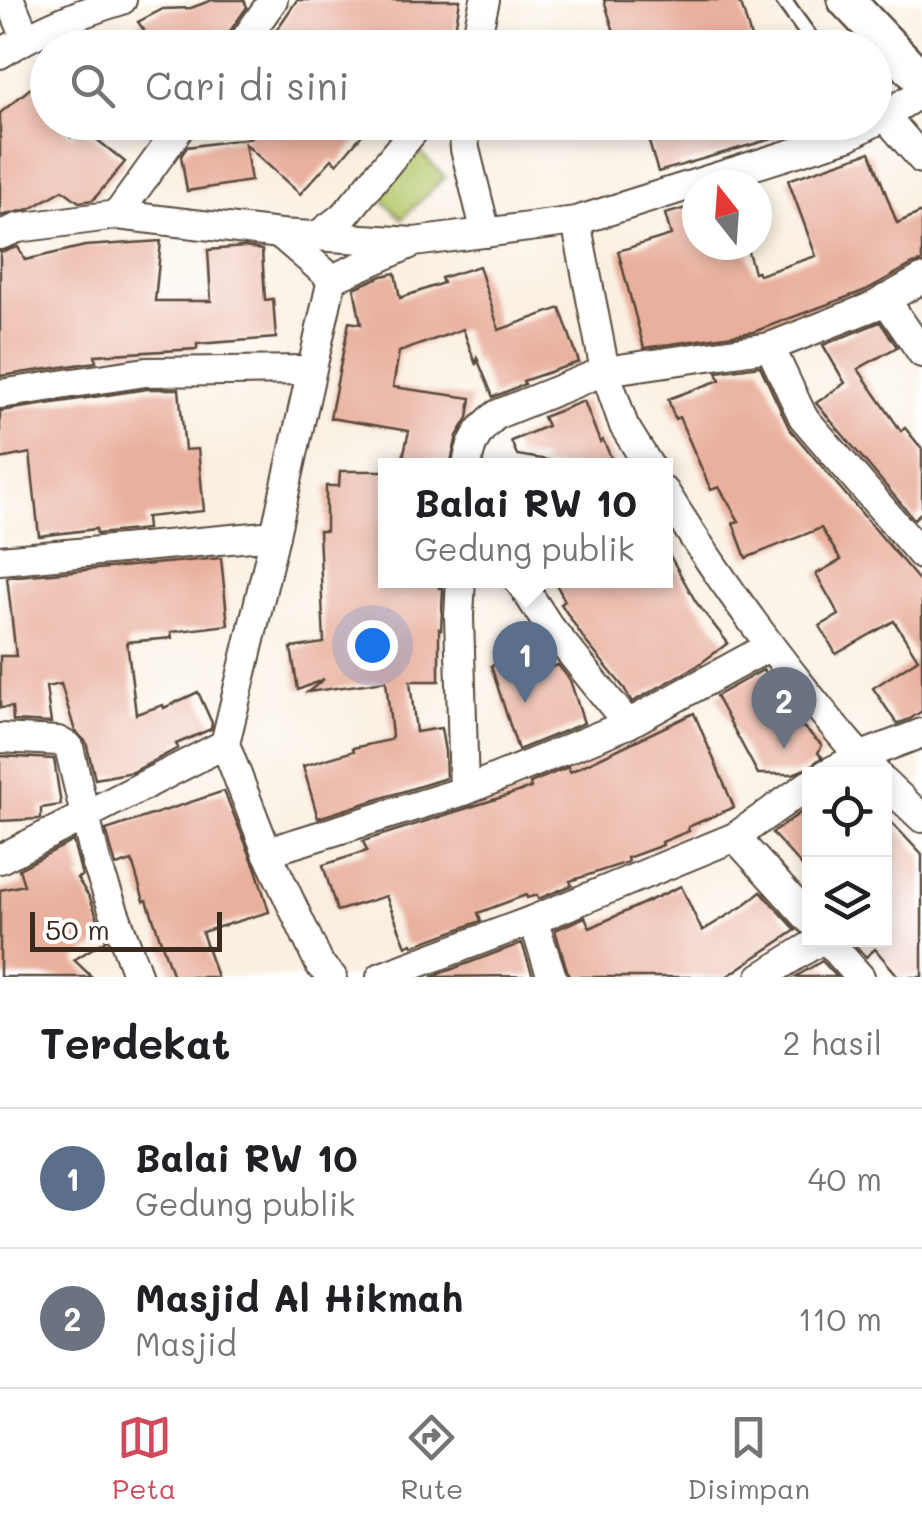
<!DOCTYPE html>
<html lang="id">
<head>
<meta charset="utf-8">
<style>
	:root { --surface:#fff; --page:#f2f2f2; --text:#202124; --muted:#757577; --line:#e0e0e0; --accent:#d1495b }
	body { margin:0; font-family:Mali,sans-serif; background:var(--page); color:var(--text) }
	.controls { position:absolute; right:30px; bottom:30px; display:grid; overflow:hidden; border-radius:0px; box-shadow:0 5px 15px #0003 }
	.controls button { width:90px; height:90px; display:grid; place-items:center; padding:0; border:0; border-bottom:2px solid var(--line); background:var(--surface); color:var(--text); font:50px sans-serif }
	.compass { position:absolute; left:682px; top:170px; width:90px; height:90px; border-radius:50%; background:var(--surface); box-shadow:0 5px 15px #0003; rotate:343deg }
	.scale { position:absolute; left:30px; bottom:25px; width:192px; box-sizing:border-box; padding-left:10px; border:5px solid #3b2a1e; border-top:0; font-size:28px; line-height:35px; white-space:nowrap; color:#3b2a1e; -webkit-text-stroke:8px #fff; paint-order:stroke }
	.you { position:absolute; left:372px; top:645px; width:35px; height:35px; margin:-25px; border:8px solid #fff; border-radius:50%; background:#1a73e8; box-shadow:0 0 0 15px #1a73e833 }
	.badge { display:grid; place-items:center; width:65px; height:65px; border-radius:50%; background:var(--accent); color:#fff; font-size:32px; font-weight:700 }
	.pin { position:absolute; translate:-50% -82px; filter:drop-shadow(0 2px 5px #0008) }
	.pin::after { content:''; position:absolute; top:52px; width:35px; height:30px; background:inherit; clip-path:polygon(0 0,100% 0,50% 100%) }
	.popup { position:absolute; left:378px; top:458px; width:295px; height:130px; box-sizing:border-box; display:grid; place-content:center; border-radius:0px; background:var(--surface); filter:drop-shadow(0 2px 8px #0005); font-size:32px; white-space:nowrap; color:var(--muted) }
	.popup b { font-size:38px; color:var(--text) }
	.popup::after { content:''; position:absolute; left:50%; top:100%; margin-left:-20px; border:20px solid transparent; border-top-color:var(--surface) }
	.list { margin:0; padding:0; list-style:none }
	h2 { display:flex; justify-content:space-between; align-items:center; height:130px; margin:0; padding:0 40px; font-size:42px }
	h2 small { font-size:32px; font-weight:400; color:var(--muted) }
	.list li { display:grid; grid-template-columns:65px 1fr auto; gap:30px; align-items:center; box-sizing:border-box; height:140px; padding:0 40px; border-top:2px solid var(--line) }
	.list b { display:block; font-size:38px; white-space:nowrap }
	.list p { margin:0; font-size:32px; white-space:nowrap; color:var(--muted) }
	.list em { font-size:32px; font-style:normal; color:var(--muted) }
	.icon { flex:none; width:55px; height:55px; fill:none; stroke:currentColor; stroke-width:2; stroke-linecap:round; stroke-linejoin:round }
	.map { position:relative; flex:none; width:922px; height:977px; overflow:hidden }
	.search { position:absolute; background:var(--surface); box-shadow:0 5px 15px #0003; left:30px; right:30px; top:30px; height:110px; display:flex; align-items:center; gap:25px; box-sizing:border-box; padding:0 35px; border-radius:55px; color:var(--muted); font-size:38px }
	.sheet { height:410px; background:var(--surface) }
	nav { display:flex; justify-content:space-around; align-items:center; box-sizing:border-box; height:140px; border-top:2px solid var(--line); background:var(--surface); font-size:28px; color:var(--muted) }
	nav a { display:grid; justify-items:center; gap:5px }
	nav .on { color:var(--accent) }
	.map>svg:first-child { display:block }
	.park { fill:#b4c76b; stroke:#787844; stroke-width:2.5 }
	.building { fill:#e9b09e }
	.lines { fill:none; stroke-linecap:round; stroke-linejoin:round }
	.service-casing { stroke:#58483b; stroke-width:19 }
	.minor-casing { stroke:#58483b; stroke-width:32 }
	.tertiary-casing { stroke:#58483b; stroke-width:40 }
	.service { stroke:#fff; stroke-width:14 }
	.minor { stroke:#fff; stroke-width:28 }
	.tertiary { stroke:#fff; stroke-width:35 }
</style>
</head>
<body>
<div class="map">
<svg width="922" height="977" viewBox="0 0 922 977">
	<rect width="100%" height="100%" fill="#fff"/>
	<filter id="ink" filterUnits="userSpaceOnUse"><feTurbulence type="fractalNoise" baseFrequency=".01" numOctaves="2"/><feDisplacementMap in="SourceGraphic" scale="20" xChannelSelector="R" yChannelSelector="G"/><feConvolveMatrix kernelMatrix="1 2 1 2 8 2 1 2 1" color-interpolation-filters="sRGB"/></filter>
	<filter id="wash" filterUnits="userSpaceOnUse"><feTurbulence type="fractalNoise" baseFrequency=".0048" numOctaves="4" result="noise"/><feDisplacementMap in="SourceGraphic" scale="40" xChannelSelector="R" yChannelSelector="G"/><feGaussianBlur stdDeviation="2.25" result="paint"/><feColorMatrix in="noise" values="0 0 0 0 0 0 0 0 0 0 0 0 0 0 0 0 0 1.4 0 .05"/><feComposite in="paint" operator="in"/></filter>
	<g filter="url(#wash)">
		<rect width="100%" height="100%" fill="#faf0e2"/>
		<polygon class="park" points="419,151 445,177 402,219 376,194"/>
		<g id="blocks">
			<g class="building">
				<polygon points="212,0 244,0 247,7 225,38 222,48 130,48 144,30 138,22 163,9 191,8"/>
				<polygon points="297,0 460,0 452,48 264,48"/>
				<polygon points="604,0 736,0 742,7 754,48 619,48"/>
				<polygon points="48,74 48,122 59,122 71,137 80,126 125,162 93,200 79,202 63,190 30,209 0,216 0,113"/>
				<polygon points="230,122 373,122 337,164 332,159 300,194 245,144 251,181 187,191 181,156 187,147 250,138"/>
				<polygon points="643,122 809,122 809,128 658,172"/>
				<polygon points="870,152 897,223 922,212 922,262 913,264 866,290 753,332 644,348 618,251 671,235 665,214 697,205 697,245 746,245 754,272 757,271 759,275 816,256 788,180"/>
				<polygon points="161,241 155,301 211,301 208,250 244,247 262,250 265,300 273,299 276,338 197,344 197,349 95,355 96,362 0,376 0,252 18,247 25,260 85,246"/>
				<polygon points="479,266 499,330 560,308 579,362 523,381 525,384 493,397 477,358 476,365 463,329 399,352 393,387 471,398 468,418 457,436 450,466 401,466 409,431 330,418 349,322 361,324 354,288 382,276 395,273 400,298 443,283 441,278"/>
				<polygon points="880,322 897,347 858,369 901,431 905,428 922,449 922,512 914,519 816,403 845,383 823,345"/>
				<polygon points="760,366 789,428 922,584 922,711 910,719 897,724 873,688 918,659 894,621 836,654 820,626 839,615 816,574 841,560 821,528 746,558 733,523 739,521 719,487 711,490 679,417 675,419 668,399 720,380 717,372"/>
				<polygon points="147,389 179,389 185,450 198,449 204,511 146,517 147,529 97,534 96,529 39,536 30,453 0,459 0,411"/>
				<polygon points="584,401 600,442 603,440 615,466 536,466 548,460 517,455 511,441 547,426 543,417"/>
				<polygon points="340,471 385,471 385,580 440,580 439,588 443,588 441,630 439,629 439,681 410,681 416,732 441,728 445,752 446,778 318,818 303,766 354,751 353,748 390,740 392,736 386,681 308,692 324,679 298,690 291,648 324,643 319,531 326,531 326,486 339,486"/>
				<polygon points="665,547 696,602 728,643 697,666 632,702 624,688 586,642 561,604 565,601 554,580 665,580"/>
				<polygon points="221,558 228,625 171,632 172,638 127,642 136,714 163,705 164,708 198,692 212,723 211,729 176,744 178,748 133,772 95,779 86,742 75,731 61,684 46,687 51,723 13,721 12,707 0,708 0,656 16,656 7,577"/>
				<polygon points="531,653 537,672 558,665 570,680 584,723 518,750 491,666"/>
				<polygon points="763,670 780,705 822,745 818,753 822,757 810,767 793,774 758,774 716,696"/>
				<polygon points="694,713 734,807 688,827 689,831 662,842 663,845 627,858 628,862 570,881 572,885 538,899 537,895 527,898 526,895 478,913 481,921 413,946 412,943 406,946 386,896 337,911 323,865 367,851 363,841 531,788 530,783 568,767 570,772"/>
				<polygon points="0,756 54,759 61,805 41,808 41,818 39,819 0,821"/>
				<polygon points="224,791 256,869 269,912 202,932 217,977 173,977 147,900 144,901 132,861 116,866 106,830"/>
				<polygon points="810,806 810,875 772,833"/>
				<polygon points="884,814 922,855 922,977 899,977 875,949 866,957 852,942 856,940 884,940"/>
				<polygon points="73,841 82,876 77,878 90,898 106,940 74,960 92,977 0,977 0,890 24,885 19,869"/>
				<polygon points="681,886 702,931 743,906 761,892 796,930 726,977 569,977 555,930 585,917 590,928"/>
				<polygon points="522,943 533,976 431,977"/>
				<polygon points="822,961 837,977 795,977"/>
			</g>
		</g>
	</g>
	<g filter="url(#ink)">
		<use href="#blocks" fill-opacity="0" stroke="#58483b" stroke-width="2.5"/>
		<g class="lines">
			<g class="service-casing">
				<polyline id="service" points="783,0 812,40 822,48"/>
			</g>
			<g class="minor-casing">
				<g id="minor">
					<polyline points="10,0 26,38"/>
					<polyline points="239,48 273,0"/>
					<polyline points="474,48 485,0"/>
					<path d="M0 54C38 30 79 13 122 0"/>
					<polyline points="885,116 922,159"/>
					<polyline points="463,122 465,149 486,233"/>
					<polyline points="874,122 922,92"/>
					<polyline points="117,215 184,122"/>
					<polyline points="576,221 605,371 624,426 649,466"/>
					<polyline points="280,234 332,279"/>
					<polyline points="0,235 18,228 117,215 280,234 414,242 576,221 848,136 874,122"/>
					<polyline points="317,236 345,215 421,122"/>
					<polyline points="885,299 922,353"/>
					<polyline points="770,347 803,417 922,555"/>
					<polyline points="0,394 146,372 311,370"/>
					<path d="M467 466C470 442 479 428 498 414L605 371 770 347 874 306 922 279"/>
					<path d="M665 492C708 562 756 629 807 693 830 721 851 749 877 774"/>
					<polyline points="0,560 275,535"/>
					<polyline points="461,580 459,616 464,791"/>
					<polyline points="519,580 548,625 628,724"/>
					<polyline points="0,738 58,741 69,747 96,862 138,977"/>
					<polyline points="826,774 859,757 922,733"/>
					<polyline points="884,782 922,818"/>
					<polyline points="735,837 810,920"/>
					<polyline points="267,852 464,791 628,724 770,646"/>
					<polyline points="0,859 225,744"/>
					<polyline points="533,920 552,977"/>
					<polyline points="826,939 860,977"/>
					<polyline points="332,977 320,965 267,852 225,744 275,535 332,279 408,245"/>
					<polyline points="381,977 533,920 735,837 810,784"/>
					<polyline points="761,977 822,939"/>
				</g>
			</g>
			<g class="tertiary-casing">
				<polyline id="tertiary" points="846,0 922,80"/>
			</g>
			<use href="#service" class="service"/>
			<use href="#minor" class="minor"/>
			<use href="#tertiary" class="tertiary"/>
		</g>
	</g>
</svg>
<div class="controls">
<button><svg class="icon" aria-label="locate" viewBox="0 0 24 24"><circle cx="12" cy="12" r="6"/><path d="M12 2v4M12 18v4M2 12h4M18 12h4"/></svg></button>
<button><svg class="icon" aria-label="layers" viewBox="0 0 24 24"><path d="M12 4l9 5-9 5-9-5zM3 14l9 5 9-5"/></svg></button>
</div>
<svg class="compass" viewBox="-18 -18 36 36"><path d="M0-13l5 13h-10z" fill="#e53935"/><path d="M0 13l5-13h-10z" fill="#757577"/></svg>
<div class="scale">50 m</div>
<div class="you"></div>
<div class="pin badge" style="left:525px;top:703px;background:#5c6f8a">1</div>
<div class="popup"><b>Balai RW 10</b>Gedung publik</div>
<div class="pin badge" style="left:784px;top:749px;background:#6b7280">2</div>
<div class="search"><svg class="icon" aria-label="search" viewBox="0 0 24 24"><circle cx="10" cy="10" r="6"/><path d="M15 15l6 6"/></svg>Cari di sini</div>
</div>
<section class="sheet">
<h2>Terdekat<small>2 hasil</small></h2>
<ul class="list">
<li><span class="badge" style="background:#5c6f8a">1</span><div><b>Balai RW 10</b><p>Gedung publik</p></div><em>40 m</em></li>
<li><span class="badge" style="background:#6b7280">2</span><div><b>Masjid Al Hikmah</b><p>Masjid</p></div><em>110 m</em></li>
</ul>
</section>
<nav>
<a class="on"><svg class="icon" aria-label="map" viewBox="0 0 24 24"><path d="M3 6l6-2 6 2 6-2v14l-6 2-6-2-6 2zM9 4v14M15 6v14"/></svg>Peta</a>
<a><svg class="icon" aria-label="directions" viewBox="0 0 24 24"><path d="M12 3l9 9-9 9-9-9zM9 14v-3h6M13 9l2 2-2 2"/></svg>Rute</a>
<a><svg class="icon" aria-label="saved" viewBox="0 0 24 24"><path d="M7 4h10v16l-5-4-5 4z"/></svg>Disimpan</a>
</nav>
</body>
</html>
